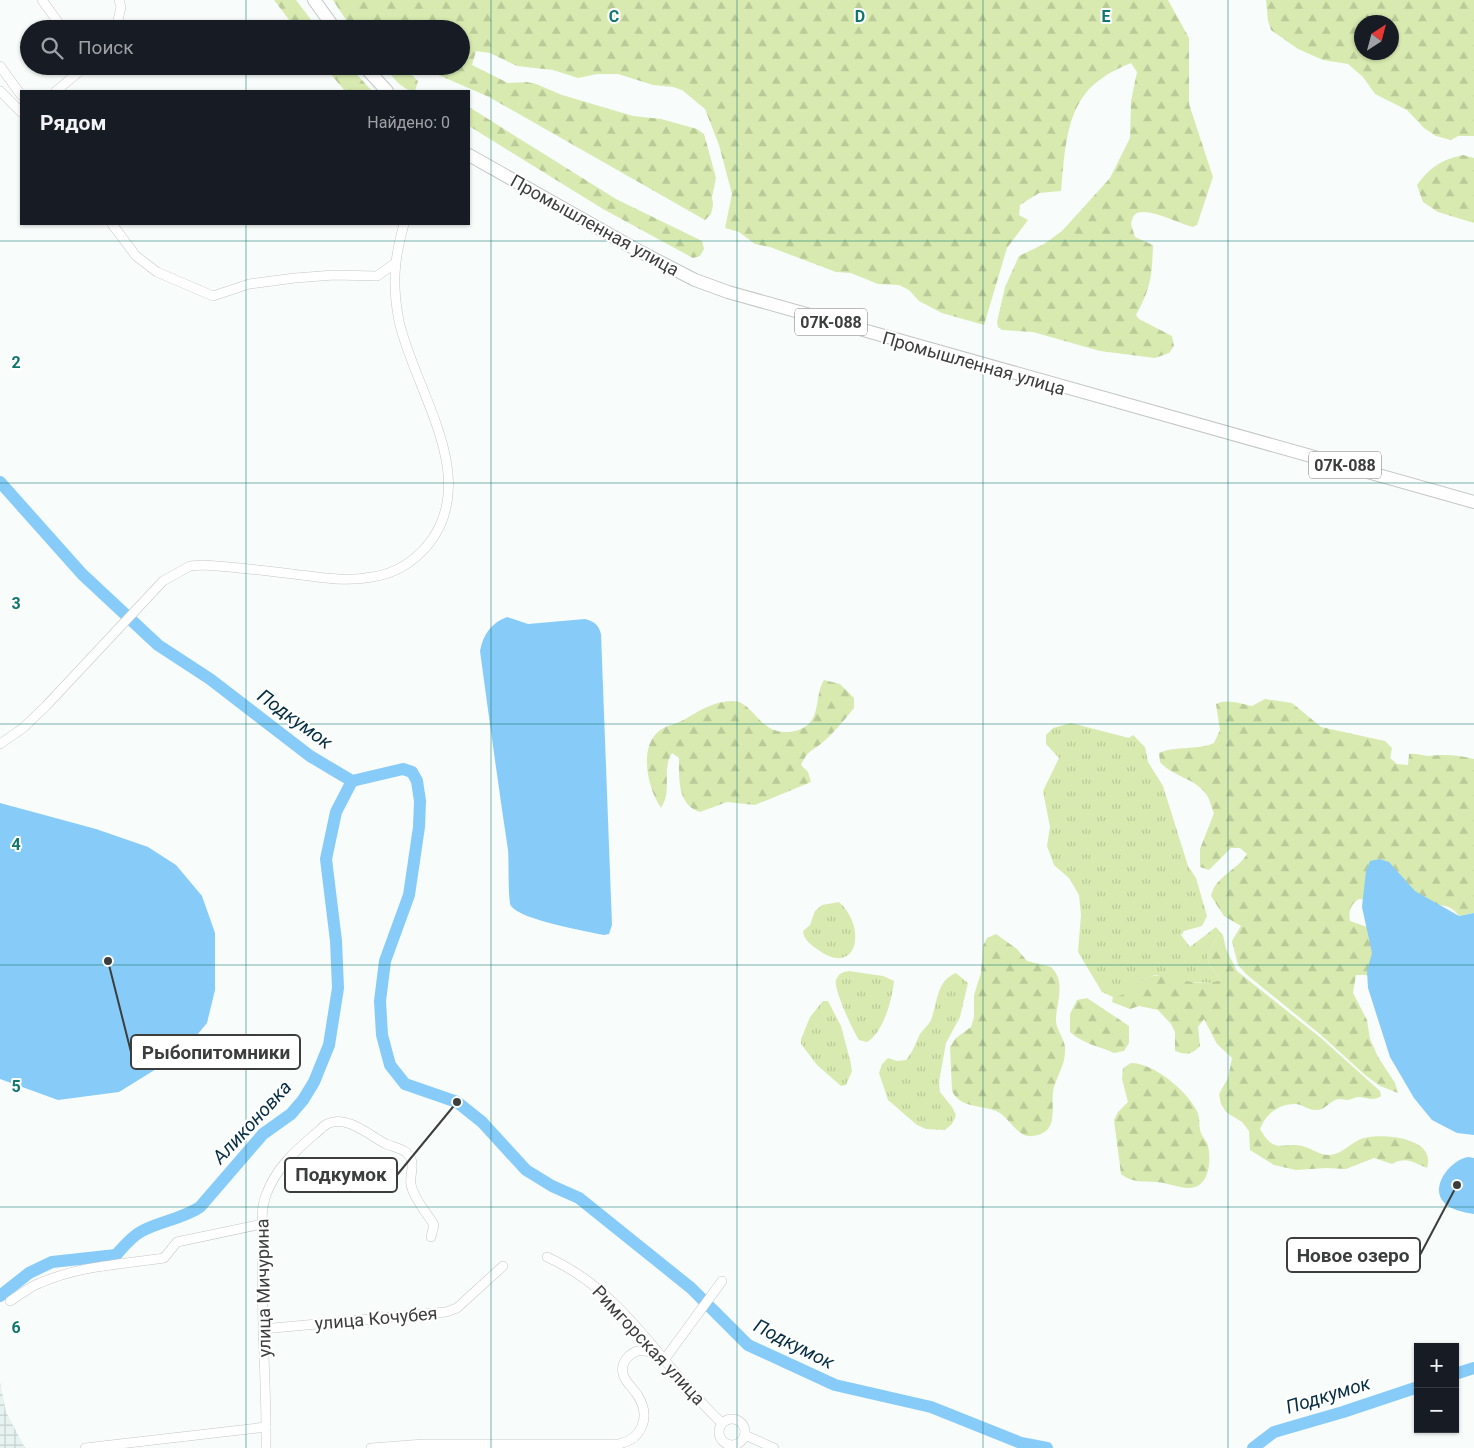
<!DOCTYPE html>
<html lang="ru">
<head>
<meta charset="utf-8">
<style>
	:root { --surface:#171b24; --page:#242831; --text:#f1f3f6; --muted:#9ea1a6; --line:#363941 }
	body { margin:0; font-family:Roboto,sans-serif; background:var(--page); color:var(--text) }
	.controls { position:absolute; right:15px; bottom:15px; display:grid; overflow:hidden; border-radius:0px; box-shadow:0 1px 4px #0004 }
	.controls button { width:45px; height:45px; display:grid; place-items:center; padding:0; border:0; border-bottom:1px solid var(--line); background:var(--surface); color:var(--text); font:25px sans-serif }
	.compass { position:absolute; left:1354px; top:15px; width:45px; height:45px; border-radius:50%; background:var(--surface); box-shadow:0 1px 4px #0004; rotate:36deg }
	.list { margin:0; padding:0; list-style:none }
	h2 { display:flex; justify-content:space-between; align-items:center; height:65px; margin:0; padding:0 20px; font-size:21px }
	h2 small { font-size:16px; font-weight:400; color:var(--muted) }
	.icon { flex:none; width:28px; height:28px; fill:none; stroke:currentColor; stroke-width:2; stroke-linecap:round; stroke-linejoin:round }
	.map { position:relative; flex:none; width:1474px; height:1448px; overflow:hidden }
	.search { position:absolute; background:var(--surface); box-shadow:0 1px 4px #0004; left:20px; top:20px; width:450px; height:55px; display:flex; align-items:center; gap:12px; box-sizing:border-box; padding:0 18px; border-radius:28px; color:var(--muted); font-size:19px }
	.panel { position:absolute; background:var(--surface); box-shadow:0 1px 4px #0004; left:20px; top:90px; width:450px; height:135px; border-radius:0px }
	.map>svg:first-child { display:block }
	.industrial { fill:url(#industrial-grid) }
	.grass { fill:url(#grass-tufts) }
	.forest { fill:url(#forest-firs); fill-rule:evenodd }
	.water { fill:#87ccf9 }
	.lines { fill:none; stroke-linecap:round; stroke-linejoin:round }
	.river { stroke:#87ccf9; stroke-width:12 }
	.minor-casing { stroke:#c4c7c7; stroke-width:10 }
	.primary-casing { stroke:#c4c7c7; stroke-width:14 }
	.minor { stroke:#fff; stroke-width:9 }
	.primary { stroke:#fff; stroke-width:12 }
	.grid { fill:none; stroke:#0f766e; stroke-width:1; stroke-opacity:0.55 }
	.labels { text-anchor:middle; dominant-baseline:central; stroke-width:4; stroke-linejoin:round; paint-order:stroke }
	.shield { fill:#fff; stroke:#767777; stroke-width:1 }
	.shield-label { font-size:16px; font-weight:bold; fill:#3c3d3d }
	.street-label { font-size:18px; fill:#3c3d3d; stroke:#fff }
	.water-label { font-size:19px; font-style:italic; fill:#052e44; stroke:#fff }
	.grid-label { font-size:16px; text-anchor:middle; font-weight:bold; fill:#0f766e; stroke:#fff; stroke-width:4; stroke-linejoin:round; paint-order:stroke }
	.leader { fill:none; stroke:#3c3d3d; stroke-width:2 }
	.callout-dot { fill:#3c3d3d; stroke:#fff; stroke-width:2 }
	.callout { fill:#fff; stroke:#3c3d3d; stroke-width:2 }
	.callout-label { font-size:19px; text-anchor:middle; font-weight:bold; fill:#3c3d3d }
</style>
</head>
<body>
<div class="map">
<svg width="1474" height="1448" viewBox="0 0 1474 1448">
	<defs>
		<pattern id="industrial-grid" width="8" height="8" patternUnits="userSpaceOnUse" patternTransform="scale(1.25)"><rect width="8" height="8" fill="#e6f3f0"/><path d="M0 4h8M4 0v8" fill="none" stroke="#c6d1cf"/></pattern>
		<pattern id="grass-tufts" width="24" height="20" patternUnits="userSpaceOnUse" patternTransform="scale(1.25)"><rect width="24" height="20" fill="#d8eab0"/><path d="M3 7l-1-3M5 7V3M7 7l1-3M15 17l-1-3M17 17v-4M19 17l1-3" fill="none" stroke="#baca98"/></pattern>
		<pattern id="forest-firs" width="22" height="20" patternUnits="userSpaceOnUse" patternTransform="scale(1.25)"><rect width="22" height="20" fill="#d8eab0"/><path d="M5 1l3.5 6h-7zM16 11l3.5 6h-7z" fill="#baca98"/></pattern>
	</defs>
	<rect width="100%" height="100%" fill="#f8fcfb"/>
	<polygon class="industrial" points="0,1382 6,1412 25,1448 0,1448"/>
	<g class="grass">
		<polygon points="1071,723 1129,738 1133,735 1145,747 1148,762 1163,786 1188,866 1196,878 1207,916 1202,926 1184,931 1181,935 1190,947 1216,927 1220,932 1207,955 1209,964 1220,980 1211,983 1192,982 1155,975 1145,979 1123,997 1113,997 1102,992 1078,952 1081,915 1079,895 1069,878 1054,865 1047,846 1050,827 1043,791 1059,758 1046,744 1046,735 1053,728"/>
		<path d="M839 902C868 928 857 979 817 949 810 944 804 940 803 931L810 925 815 911 822 905Z"/>
		<path d="M849 971 883 976 894 981C892 999 884 1032 867 1042L859 1040C853 1031 833 988 836 980 839 973 843 972 849 971Z"/>
		<path d="M956 973 968 983 960 1017 946 1043 939 1082 940 1092 952 1107 956 1115 952 1124 945 1130 926 1129 917 1125 888 1100 879 1073 882 1064 888 1058 897 1061 906 1060C912 1053 915 1045 919 1036 922 1030 928 1026 931 1020 938 1002 936 981 956 973Z"/>
		<polygon points="823,1001 828,1001 841,1026 850,1060 852,1071 846,1085 841,1086 817,1065 801,1044 801,1039 810,1017"/>
	</g>
	<g class="forest">
		<polygon points="274,0 296,0 318,29 296,29"/>
		<path d="M333 0H1168L1189 38V104L1213 177 1197 225 1193 227C1179 224 1151 208 1137 213 1133 215 1132 220 1131 224L1135 237 1153 245C1152 276 1151 288 1136 315L1139 319 1172 336 1174 346 1169 353 1155 358 1100 351 1033 332 1002 330 998 327 997 322 1005 287 1019 256 1044 244 1062 231 1110 178 1130 138 1131 101 1137 72 1131 63C1121 67 1110 72 1101 79 1065 103 1065 152 1061 191L1039 193 1020 205 1019 215 1028 220 1007 248 984 325 942 313 919 301 909 290 899 285 878 284 851 273 836 272 770 247 755 244 739 232 725 228 732 194 719 145 705 109 682 90 673 87 653 85 618 74H597L578 78 553 70 517 66 490 53 476 51 472 65 508 83 527 82 536 84 562 95 633 116 661 119 697 129 704 134 716 178 712 197 713 205 711 214 705 220 489 97 418 66H461V29H352Z"/>
		<path d="M1266 0H1474V136H1458L1451 140 1436 136 1424 128 1407 110 1375 94 1363 77 1348 64 1323 60 1298 49 1271 30 1268 21ZM1362 22H1392V52H1362Z"/>
		<polygon points="324,66 349,66 372,91 345,91"/>
		<path d="M384 66H415L411 69V74L418 81 415 91C402 91 391 75 384 66Z"/>
		<polygon points="469,107 616,199 702,241 704,249 700,256 693,258 603,209 469,126"/>
		<path d="M1463 155 1474 158V223L1438 212 1423 202 1417 185C1430 167 1441 160 1463 155Z"/>
		<path d="M824 680 840 684 854 698V708C847 717 831 736 822 743 811 752 808 750 801 765L808 772 811 782 755 805 727 802 700 812C677 805 679 778 679 758L672 753C661 770 673 790 661 808 648 789 638 748 659 731 668 724 678 724 687 718 700 710 716 701 732 701 756 700 760 744 801 729 822 720 814 695 824 680Z"/>
		<path d="M1265 699 1292 703 1321 727 1385 741 1392 748 1390 758 1397 764 1408 765 1409 754C1416 753 1423 756 1429 756 1446 754 1458 755 1474 759V913L1459 916C1451 905 1443 904 1430 907L1359 899C1351 904 1348 911 1350 921L1384 933 1388 988 1366 975H1356L1353 993 1367 1020 1370 1039 1378 1057 1395 1083 1398 1093 1380 1086 1365 1075 1321 1035 1246 974 1238 965 1232 941 1241 926 1224 916 1211 896C1216 875 1237 871 1247 854L1240 848H1231L1209 870 1200 867V849L1214 813C1211 807 1210 799 1206 794 1195 778 1173 777 1160 762L1159 753C1177 745 1196 751 1214 743L1220 730 1216 704C1226 698 1242 704 1252 706Z"/>
		<path d="M1220 932 1223 935 1226 949 1237 971 1321 1038 1380 1091 1381 1096C1373 1102 1367 1097 1358 1097 1355 1097 1351 1100 1347 1100 1345 1100 1342 1099 1339 1099 1329 1100 1326 1111 1315 1110 1309 1110 1303 1105 1296 1104 1280 1103 1265 1114 1260 1129 1275 1156 1283 1141 1302 1146 1312 1148 1320 1156 1331 1155 1344 1153 1352 1141 1364 1138 1384 1133 1437 1138 1427 1168 1413 1163 1407 1156 1392 1164L1374 1158 1346 1169 1326 1168 1296 1170 1274 1165 1250 1150 1249 1131 1242 1122 1226 1112 1221 1104 1219 1094 1228 1078 1232 1058 1217 1044 1204 1019 1198 1027 1200 1046C1192 1055 1186 1055 1175 1051V1032L1171 1024 1158 1010 1139 1006 1130 1009 1112 1002 1113 997C1130 996 1137 979 1153 976 1173 972 1194 990 1220 980L1209 964 1207 955Z"/>
		<path d="M996 934 1017 949 1027 961 1051 967C1066 981 1057 1001 1056 1018 1055 1029 1064 1037 1065 1047 1066 1063 1059 1072 1054 1087 1049 1104 1062 1133 1032 1136 1017 1138 1009 1116 996 1111 981 1105 960 1108 952 1091L950 1047 956 1038 971 1027 974 1017V995L981 973 983 946 987 938Z"/>
		<path d="M1087 998 1129 1026V1043L1124 1051 1114 1053C1099 1046 1083 1044 1070 1032V1014L1077 1000Z"/>
		<path d="M1131 1063C1154 1063 1187 1091 1197 1111 1200 1118 1199 1123 1200 1130 1201 1135 1205 1139 1207 1143 1212 1156 1210 1183 1195 1187 1185 1190 1174 1185 1164 1183 1148 1180 1135 1185 1121 1174L1114 1120 1118 1112 1128 1102 1122 1079 1123 1068Z"/>
	</g>
	<g class="water">
		<path d="M507 617 528 624 585 619C595 622 598 624 601 634L612 925 609 934 604 935C585 931 521 920 511 906 508 902 509 860 508 850 498 784 489 717 480 651 483 635 491 623 507 617Z"/>
		<polygon points="0,803 96,829 148,847 176,865 202,896 215,933 215,990 207,1023 182,1053 119,1092 58,1100 0,1079"/>
		<polygon points="1380,859 1389,862 1415,891 1459,916 1474,913 1474,1135 1457,1133 1432,1120 1414,1098 1390,1057 1368,988 1367,971 1372,953 1362,907 1366,871 1370,861"/>
		<path d="M1468 1157 1474 1158V1214C1463 1212 1449 1210 1442 1200 1431 1183 1453 1159 1468 1157Z"/>
	</g>
	<g class="lines">
		<g class="river">
			<polyline points="0,482 82,574 158,645 210,679 310,756 352,781 403,769 412,772 417,781 420,801 419,827 409,895 385,961 380,1001 382,1035 390,1065 405,1084 457,1102 482,1122 526,1170 552,1186 579,1198 691,1288 748,1345 835,1385 931,1407 1021,1443 1047,1448"/>
			<path d="M0 1296 29 1273 52 1262 116 1255C124 1246 132 1236 142 1231 161 1221 182 1219 200 1207L263 1134 291 1114 303 1100 314 1082 329 1045 338 988 336 941 326 859 336 812 352 781"/>
			<polyline points="1455,1374 1474,1368"/>
			<polyline points="1253,1448 1274,1432 1343,1412 1418,1387"/>
		</g>
		<g class="minor-casing">
			<g id="minor">
				<polyline points="42,0 63,29"/>
				<polyline points="116,29 121,7 119,0"/>
				<polyline points="0,66 21,95"/>
				<polyline points="0,91 21,112"/>
				<polyline points="56,91 86,66"/>
				<polyline points="112,224 136,256 157,272 213,296 249,284 295,278 334,275 377,276 394,264"/>
				<path d="M0 744 23 728 46 706 163 581 190 566 203 565C236 567 268 571 301 575 326 578 347 582 372 577 394 574 413 562 427 546 483 479 414 390 399 321 392 285 394 259 404 224"/>
				<path d="M547 1257C627 1293 660 1366 722 1423"/>
				<path d="M10 1301C20 1295 29 1287 40 1283 79 1266 122 1264 164 1258L177 1242 262 1224"/>
				<polyline points="263,1329 446,1312 457,1308 503,1266"/>
				<polyline points="664,1360 722,1281"/>
				<circle cx="732" cy="1432" r="13"/>
				<polyline points="745,1435 774,1448"/>
				<polyline points="85,1448 266,1427"/>
				<path d="M266 1448C267 1382 260 1316 263 1251 264 1231 259 1213 266 1195 276 1168 294 1152 315 1134 319 1131 323 1126 327 1124 347 1114 370 1136 386 1144 393 1147 401 1148 407 1153 417 1163 409 1174 411 1185 414 1199 427 1213 434 1225L431 1237"/>
				<path d="M371 1448 424 1444H619C642 1439 651 1417 638 1396 634 1389 625 1382 623 1374 620 1361 633 1348 646 1351 652 1352 659 1357 664 1360"/>
			</g>
		</g>
		<g class="primary-casing">
			<g id="primary">
				<polyline points="314,0 335,29"/>
				<polyline points="364,66 387,91"/>
				<polyline points="469,155 637,250 695,280 728,292 1474,502"/>
			</g>
		</g>
		<use href="#minor" class="minor"/>
		<use href="#primary" class="primary"/>
	</g>
	<path class="grid" d="M246 0V29M491 0V1448M737 0V1448M983 0V1448M1228 0V1448M246 66V91M246 224V1448M0 241H1474M0 483H1474M0 724H1474M0 965H1474M0 1207H1474"/>
	<g class="labels">
		<g class="shield">
			<rect x="795" y="308.5" width="72" height="27" rx="4"/>
			<rect x="1309" y="451.5" width="72" height="27" rx="4"/>
		</g>
		<g class="shield-label">
			<text x="831" y="322">07К-088</text>
			<text x="1345" y="465">07К-088</text>
		</g>
		<g class="street-label">
			<text transform="translate(595 225) rotate(29)">Промышленная улица</text>
			<text transform="translate(974 363) rotate(16)">Промышленная улица</text>
			<text transform="translate(263 1288) rotate(-91)">улица Мичурина</text>
			<text transform="translate(376 1318) rotate(-5)">улица Кочубея</text>
			<text transform="translate(649 1345) rotate(47)">Римгорская улица</text>
		</g>
		<g class="water-label">
			<text transform="translate(295 719) rotate(36)">Подкумок</text>
			<text transform="translate(252 1122) rotate(-47)">Аликоновка</text>
			<text transform="translate(794 1344) rotate(27)">Подкумок</text>
			<text transform="translate(1328 1395) rotate(-17)">Подкумок</text>
		</g>
	</g>
	<g class="grid-label">
		<text x="614" y="22">C</text>
		<text x="860" y="22">D</text>
		<text x="1106" y="22">E</text>
		<text x="16" y="368">2</text>
		<text x="16" y="609">3</text>
		<text x="16" y="850">4</text>
		<text x="16" y="1092">5</text>
		<text x="16" y="1333">6</text>
	</g>
	<path class="leader" d="M108 961L131 1052M457 1102L397 1175M1457 1185L1420 1255"/>
	<g class="callout-dot">
		<circle cx="108" cy="961" r="5"/>
		<circle cx="457" cy="1102" r="5"/>
		<circle cx="1457" cy="1185" r="5"/>
	</g>
	<g class="callout">
		<rect x="131" y="1035" width="169" height="34" rx="5"/>
		<rect x="285" y="1158" width="112" height="34" rx="5"/>
		<rect x="1287" y="1238" width="133" height="34" rx="5"/>
	</g>
	<g class="callout-label">
		<text x="216" y="1059">Рыбопитомники</text>
		<text x="341" y="1181">Подкумок</text>
		<text x="1353" y="1262">Новое озеро</text>
	</g>
</svg>
<div class="controls">
<button>+</button>
<button>−</button>
</div>
<svg class="compass" viewBox="-18 -18 36 36"><path d="M0-13l5 13h-10z" fill="#e53935"/><path d="M0 13l5-13h-10z" fill="#9ea1a6"/></svg>
<div class="search"><svg class="icon" aria-label="search" viewBox="0 0 24 24"><circle cx="10" cy="10" r="6"/><path d="M15 15l6 6"/></svg>Поиск</div>
<section class="panel">
<h2>Рядом<small>Найдено: 0</small></h2>
<ul class="list">
</ul>
</section>
</div>
</body>
</html>
